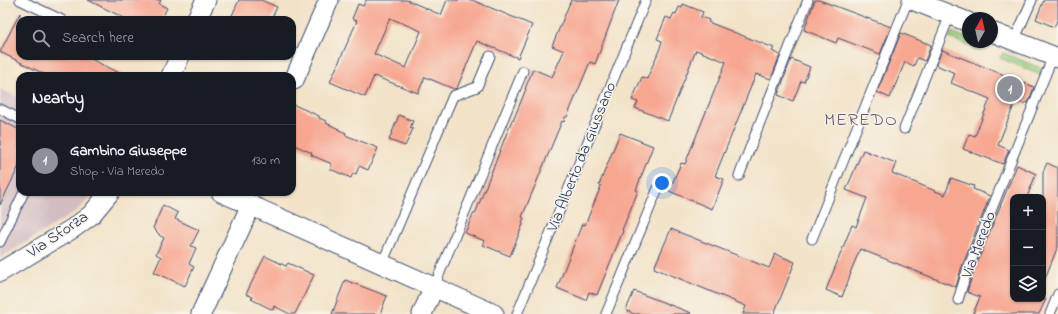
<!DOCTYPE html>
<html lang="en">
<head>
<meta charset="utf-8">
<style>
	:root { --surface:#171b24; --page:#20242c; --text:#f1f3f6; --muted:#9ea1a6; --line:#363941; --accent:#8c9099 }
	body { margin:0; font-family:"Indie Flower",sans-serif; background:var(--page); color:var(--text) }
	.controls { position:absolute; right:12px; bottom:12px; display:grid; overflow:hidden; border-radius:8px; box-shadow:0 1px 3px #0004 }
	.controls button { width:36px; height:36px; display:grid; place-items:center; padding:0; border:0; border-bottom:1px solid var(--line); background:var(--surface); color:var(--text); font:20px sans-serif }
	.compass { position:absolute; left:962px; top:12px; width:36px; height:36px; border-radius:50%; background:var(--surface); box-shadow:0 1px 3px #0004; rotate:8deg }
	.you { position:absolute; left:662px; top:183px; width:14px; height:14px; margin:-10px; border:3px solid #fff; border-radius:50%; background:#1a73e8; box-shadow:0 0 0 6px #1a73e833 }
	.badge { display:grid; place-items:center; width:26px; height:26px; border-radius:50%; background:var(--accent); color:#fff; font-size:13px; font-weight:700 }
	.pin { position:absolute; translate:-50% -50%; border:2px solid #fff; box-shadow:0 1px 4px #0006 }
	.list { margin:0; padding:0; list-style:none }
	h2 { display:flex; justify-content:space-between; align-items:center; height:52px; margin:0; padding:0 16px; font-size:17px }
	h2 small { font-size:13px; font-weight:400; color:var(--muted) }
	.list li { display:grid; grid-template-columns:26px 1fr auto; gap:12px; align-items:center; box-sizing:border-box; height:72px; padding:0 16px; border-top:1px solid var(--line) }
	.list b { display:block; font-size:15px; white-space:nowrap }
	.list p { margin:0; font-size:13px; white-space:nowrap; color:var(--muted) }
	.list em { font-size:13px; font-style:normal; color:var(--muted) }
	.icon { flex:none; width:22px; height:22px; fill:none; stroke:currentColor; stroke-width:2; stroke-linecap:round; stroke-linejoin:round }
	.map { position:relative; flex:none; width:1058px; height:314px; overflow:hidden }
	.search { position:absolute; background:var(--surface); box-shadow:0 1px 3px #0004; left:16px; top:16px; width:280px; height:44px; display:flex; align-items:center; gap:10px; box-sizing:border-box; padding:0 14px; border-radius:12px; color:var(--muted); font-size:15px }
	.panel { position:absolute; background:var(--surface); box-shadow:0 1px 3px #0004; left:16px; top:72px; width:280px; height:124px; border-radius:12px }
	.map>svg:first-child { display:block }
	.industrial { fill:#d2bec2 }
	.green { fill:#9dd080; stroke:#5c806f }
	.building { fill:#f7a690; fill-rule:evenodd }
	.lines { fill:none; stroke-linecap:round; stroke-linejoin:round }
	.service-casing { stroke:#3b4a6e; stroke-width:11 }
	.minor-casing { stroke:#3b4a6e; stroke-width:21 }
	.service { stroke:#fff; stroke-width:9 }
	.minor { stroke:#fff; stroke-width:19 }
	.labels { text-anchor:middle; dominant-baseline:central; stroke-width:3; stroke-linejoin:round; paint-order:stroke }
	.street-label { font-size:16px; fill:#1b2f5e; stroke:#f7f3e8 }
	.quarter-label { font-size:18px; letter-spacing:1px; fill:#685970; stroke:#f7f3e8 }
</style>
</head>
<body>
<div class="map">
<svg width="1058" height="314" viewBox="0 0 1058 314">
	<rect width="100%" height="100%" fill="#f7f3e8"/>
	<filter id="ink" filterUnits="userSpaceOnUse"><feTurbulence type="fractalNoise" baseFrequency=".025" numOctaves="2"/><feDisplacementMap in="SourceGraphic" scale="8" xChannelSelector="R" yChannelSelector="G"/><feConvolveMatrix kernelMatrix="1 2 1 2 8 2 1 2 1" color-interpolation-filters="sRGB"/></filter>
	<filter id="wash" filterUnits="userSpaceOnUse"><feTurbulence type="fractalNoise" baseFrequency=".012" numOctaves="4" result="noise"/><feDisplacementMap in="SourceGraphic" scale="16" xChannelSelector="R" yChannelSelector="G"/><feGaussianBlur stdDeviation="0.9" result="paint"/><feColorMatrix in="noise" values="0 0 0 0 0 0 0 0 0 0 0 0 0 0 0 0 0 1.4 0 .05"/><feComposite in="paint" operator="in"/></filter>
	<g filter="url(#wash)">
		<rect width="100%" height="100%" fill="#f2e3c8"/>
		<polygon class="industrial" points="0,89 20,98 20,192 93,192 85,203 74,213 0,258"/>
		<g class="green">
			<polygon points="952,32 968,39 968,42 975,42 983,45 980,50 949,38"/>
			<polygon points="1003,53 1043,69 1041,75 1000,58"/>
		</g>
		<g id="blocks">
			<g class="building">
				<polygon points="88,0 161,0 159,4 167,8 161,20 128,20"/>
				<polygon points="239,0 261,0 277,7 271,20 230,20"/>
				<path d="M366 0H407L441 15 447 0H472L532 25 518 58 477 41 457 88 454 89 425 77 418 93 374 76 365 97 330 82 357 21 352 19 358 4 363 6ZM390 18 421 31 406 68 374 54Z"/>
				<polygon points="571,0 619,0 595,64 590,62 567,117 565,117 564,122 562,121 522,217 524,218 522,222 523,224 510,256 483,245 485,241 465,233 473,214 475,214 512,120 513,121 526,89 525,89 533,69 552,77 564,51 552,46"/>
				<polygon points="815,0 819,0 891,27 880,54 838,38 836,43 804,30"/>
				<polygon points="1044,0 1058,0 1058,18 1054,27 1036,19"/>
				<polygon points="683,4 703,12 701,17 709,20 708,22 774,48 772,51 780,55 771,79 756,74 715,176 724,179 712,209 669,191 681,163 685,164 726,62 696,50 668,121 635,108 638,102 632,100 642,77 647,79 660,48 662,41 657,39 666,17 671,19 674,13 676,14 679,7 682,8"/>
				<polygon points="20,13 20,56 85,56 125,76 48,76 0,52"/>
				<polygon points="901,33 931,45 925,61 917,58 914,66 905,62 890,98 877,92"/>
				<polygon points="942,50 1034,87 1028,103 1026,102 1025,104 1016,100 998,145 1009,150 1003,164 963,149 969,134 975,136 990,99 951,83 955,73 936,65"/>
				<polygon points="791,59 810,67 804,82 801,81 793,101 778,95"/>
				<polygon points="292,104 319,116 319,118 326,121 326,123 339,129 339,130 346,133 345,135 378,148 368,170 359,166 356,174 353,173 351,178 330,169 332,164 311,155 312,153 292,144"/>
				<polygon points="399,115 413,121 410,128 413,129 405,146 389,140"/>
				<polygon points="0,120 20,130 20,164 0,205"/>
				<polygon points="620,133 653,146 636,190 638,191 622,230 623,231 597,295 589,292 586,300 557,288 582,224 585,225 601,186 599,185"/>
				<polygon points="863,150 896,163 892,173 945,195 951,178 974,186 973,189 990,196 961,269 956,287 860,249 850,273 851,273 842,297 826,290 852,225 856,227 867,198 846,190"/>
				<polygon points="1047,163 1058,168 1058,246 1044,281 1043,281 1043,172"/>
				<polygon points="1017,165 1036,174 1027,197 1013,197 1013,299 1046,299 1039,314 973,314 980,297 967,292 973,273"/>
				<polygon points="163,205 178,213 175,219 199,230 191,246 196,248 189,264 194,267 185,286 154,272 161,257 156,254 164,238 159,235 159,234 153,228"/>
				<polygon points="671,229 769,268 775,254 795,262 774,314 743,314 746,306 654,268"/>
				<polygon points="265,256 286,266 288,263 314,275 295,314 290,314 274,306 273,310 251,299 253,297 246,294"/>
				<polygon points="345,280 387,296 380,314 332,314"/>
				<polygon points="634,291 691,313 690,314 634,314 626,310"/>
			</g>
		</g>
	</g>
	<g filter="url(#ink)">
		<use href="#blocks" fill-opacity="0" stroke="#3b4a6e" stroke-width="1"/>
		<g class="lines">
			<g class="service-casing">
				<g id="service">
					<polyline points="20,0 62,20"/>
					<polyline points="1014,41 1032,0"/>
					<polyline points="0,109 20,119"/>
					<polyline points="904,129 950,15"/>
					<polyline points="739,176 808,0"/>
					<polyline points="812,239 908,0"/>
					<polyline points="0,242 24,192"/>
					<polyline points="382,264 453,96 477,87 490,56"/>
					<polyline points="434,287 523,71"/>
					<polyline points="958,300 967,271 1053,56"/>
					<polyline points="517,314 646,0"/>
					<polyline points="606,314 661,181"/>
					<polyline points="1050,314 1058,294"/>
				</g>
			</g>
			<g class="minor-casing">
				<g id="minor">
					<polyline points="912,0 968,22"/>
					<polyline points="196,20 206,0"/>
					<polyline points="992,32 1058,58"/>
					<polyline points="171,76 180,56"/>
					<polyline points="294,80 329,0"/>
					<polyline points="221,192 494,314"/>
					<polyline points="0,272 72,229 91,215 110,192"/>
					<polyline points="201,314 251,205"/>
					<polyline points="422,314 434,287"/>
				</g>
			</g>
			<use href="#service" class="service"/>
			<use href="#minor" class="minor"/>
		</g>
	</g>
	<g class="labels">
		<g class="street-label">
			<text transform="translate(582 157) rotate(-68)">Via Alberto da Giussano</text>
			<text transform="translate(58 235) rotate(-34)">Via Sforza</text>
			<text transform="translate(979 245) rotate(-69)">Via Meredo</text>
		</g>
		<g class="quarter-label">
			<text x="861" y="121">MEREDO</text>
		</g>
	</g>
</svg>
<div class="controls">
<button>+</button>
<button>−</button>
<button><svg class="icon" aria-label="layers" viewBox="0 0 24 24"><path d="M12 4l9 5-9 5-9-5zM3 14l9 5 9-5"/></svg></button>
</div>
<svg class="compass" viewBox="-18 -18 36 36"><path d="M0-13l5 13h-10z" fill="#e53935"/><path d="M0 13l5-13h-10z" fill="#9ea1a6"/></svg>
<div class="you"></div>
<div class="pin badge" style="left:1010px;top:89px">1</div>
<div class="search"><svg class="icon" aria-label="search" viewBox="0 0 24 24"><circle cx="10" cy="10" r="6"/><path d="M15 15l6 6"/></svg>Search here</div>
<section class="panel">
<h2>Nearby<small></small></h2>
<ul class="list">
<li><span class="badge">1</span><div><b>Gambino Giuseppe</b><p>Shop · Via Meredo</p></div><em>130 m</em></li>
</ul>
</section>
</div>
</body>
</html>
